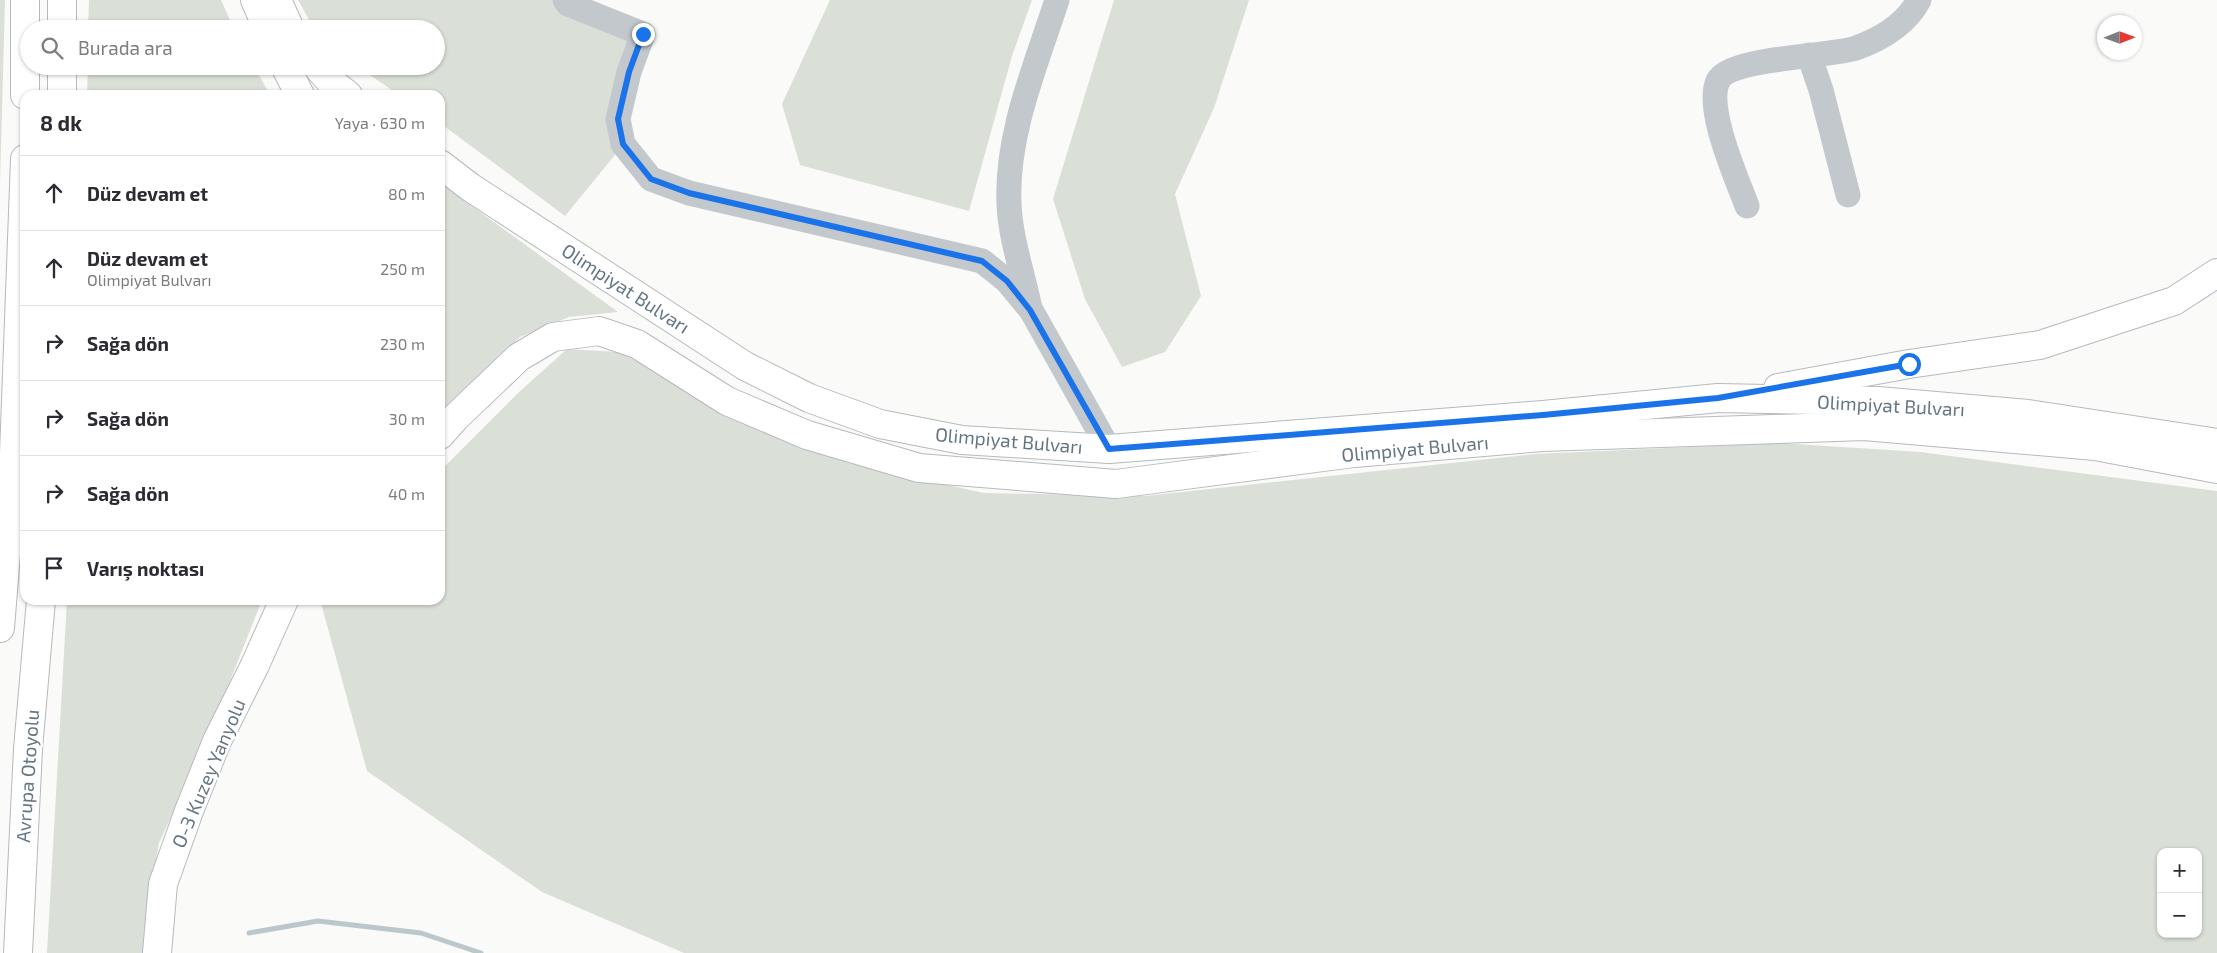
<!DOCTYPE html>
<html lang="tr">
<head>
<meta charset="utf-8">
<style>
	:root { --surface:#fff; --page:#f2f2f3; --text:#2b2b33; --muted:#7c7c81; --line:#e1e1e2 }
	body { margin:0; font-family:"Exo 2",sans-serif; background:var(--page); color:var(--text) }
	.controls { position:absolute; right:15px; bottom:15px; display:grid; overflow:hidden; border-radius:10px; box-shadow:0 1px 4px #0004 }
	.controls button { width:45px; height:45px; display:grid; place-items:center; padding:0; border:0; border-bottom:1px solid var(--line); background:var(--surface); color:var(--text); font:25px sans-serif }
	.compass { position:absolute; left:2097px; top:15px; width:45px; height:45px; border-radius:50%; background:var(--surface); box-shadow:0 1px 4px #0004; rotate:89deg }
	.stop { position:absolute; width:15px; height:15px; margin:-11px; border:4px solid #1a73e8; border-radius:50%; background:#fff }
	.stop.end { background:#1a73e8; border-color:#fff; box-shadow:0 1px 5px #0008 }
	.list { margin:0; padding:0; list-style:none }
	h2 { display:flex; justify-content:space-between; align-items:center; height:65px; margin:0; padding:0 20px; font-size:21px }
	h2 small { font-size:16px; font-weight:400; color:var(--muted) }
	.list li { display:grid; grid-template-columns:32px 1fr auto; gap:15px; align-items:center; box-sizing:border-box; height:75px; padding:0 20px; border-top:1px solid var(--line) }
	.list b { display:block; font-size:19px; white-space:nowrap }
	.list p { margin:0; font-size:16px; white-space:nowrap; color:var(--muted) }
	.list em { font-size:16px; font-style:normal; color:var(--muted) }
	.icon { flex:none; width:28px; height:28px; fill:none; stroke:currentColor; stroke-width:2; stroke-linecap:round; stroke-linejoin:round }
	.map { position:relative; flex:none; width:2217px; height:953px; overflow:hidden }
	.search { position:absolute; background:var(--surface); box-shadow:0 1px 4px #0004; left:20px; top:20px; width:425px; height:55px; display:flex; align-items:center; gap:12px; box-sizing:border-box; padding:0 18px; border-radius:28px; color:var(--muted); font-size:19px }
	.panel { position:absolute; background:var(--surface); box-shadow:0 1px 4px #0004; left:20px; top:90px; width:425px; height:515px; border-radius:15px }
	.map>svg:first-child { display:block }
	.green { fill:#dadfd7; fill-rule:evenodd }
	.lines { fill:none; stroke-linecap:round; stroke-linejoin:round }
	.stream { stroke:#bbc7cb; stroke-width:5 }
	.major-casing { stroke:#b5babe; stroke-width:30 }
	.highway-casing { stroke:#b4b9bd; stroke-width:30 }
	.minor { stroke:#c3c8cc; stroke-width:25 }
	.major { stroke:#fff; stroke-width:28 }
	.highway { stroke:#fff; stroke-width:28 }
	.route { stroke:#1a73e8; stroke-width:6 }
	.labels { text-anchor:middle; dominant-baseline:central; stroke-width:5; stroke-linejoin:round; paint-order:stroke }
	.street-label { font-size:19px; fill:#657683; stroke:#fff }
</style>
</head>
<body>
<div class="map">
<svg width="2217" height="953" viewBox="0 0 2217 953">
	<rect width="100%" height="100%" fill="#fafaf8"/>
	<g class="green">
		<polygon points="0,0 5,0 0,184"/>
		<polygon points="89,0 221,0 234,29 88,29"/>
		<polygon points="298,0 554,0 629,37 619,150 565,216 440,123 440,95 399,95 357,66 436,66 436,29 314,29"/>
		<polygon points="830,0 1032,0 1012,56 969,211 800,165 782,104"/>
		<polygon points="1114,0 1249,0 1214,108 1175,194 1201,296 1165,352 1122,367 1085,299 1053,199"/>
		<polygon points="88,66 254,66 270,95 87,95"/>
		<polygon points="440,183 618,312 569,317 520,337 440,415"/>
		<path d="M567 349 619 352 686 387 848 463 984 493 1145 496 1535 454 1780 443 1920 452 2217 491V953H684L542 892 367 771 321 603 324 600H440V471L518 393ZM2161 852H2198V934H2161Z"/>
		<polygon points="67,600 262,600 211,729 159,843 146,920 145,953 47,953"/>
	</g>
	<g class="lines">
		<polyline class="stream" points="249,933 318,921 421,933 481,953"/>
		<g class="major-casing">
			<g id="major">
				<polyline points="255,0 268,29"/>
				<polyline points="277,0 290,29"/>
				<polyline points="285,66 300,95"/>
				<polyline points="317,66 330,81 348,95"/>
				<polyline points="440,164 470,187 745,366 809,398 880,424 962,440 1109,449 1543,415 1718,398 1878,401 2028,414 2217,443"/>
				<polyline points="1778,388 1909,364 2040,345 2174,301 2217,273"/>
				<polyline points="440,435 456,417 519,357 553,337 599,331 637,344 727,401 807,435 919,468 1116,484 1354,453 1542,437 1864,426 2095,446 2217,469"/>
				<polyline points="157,953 163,884 189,811 217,741 255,665 284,600"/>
			</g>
		</g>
		<g class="highway-casing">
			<g id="highway">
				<polyline points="25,0 25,95"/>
				<polyline points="62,0 62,29"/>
				<polyline points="62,66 62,95"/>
				<polyline points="0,628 14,454 25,159"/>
				<polyline points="18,953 28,749 41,600"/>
			</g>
		</g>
		<g class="minor">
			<polyline points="565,0 568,4 643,34 629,72 618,119 623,144 651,179 689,193 982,261 1007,281 1031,310 1109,449"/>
			<polyline points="1809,55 1821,90 1848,195"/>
			<path d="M1747 206C1737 179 1705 108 1718 81 1729 57 1830 57 1856 48 1881 39 1906 24 1919 0"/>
			<path d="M1029 304C1022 271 1010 236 1009 203 1006 134 1036 65 1057 0"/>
		</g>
		<use href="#major" class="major"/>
		<use href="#highway" class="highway"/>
	</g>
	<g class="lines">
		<polyline class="route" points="643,34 629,72 618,119 623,144 651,179 689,193 982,261 1007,281 1030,310 1109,449 1543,415 1718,398 1909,364"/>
	</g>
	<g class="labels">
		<g class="street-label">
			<text transform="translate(626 288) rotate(33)">Olimpiyat Bulvarı</text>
			<text transform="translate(1891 405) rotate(3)">Olimpiyat Bulvarı</text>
			<text transform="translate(1009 440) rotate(5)">Olimpiyat Bulvarı</text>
			<text transform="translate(1415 448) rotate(-5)">Olimpiyat Bulvarı</text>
			<text transform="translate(208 773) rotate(-67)">O-3 Kuzey Yanyolu</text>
			<text transform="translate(27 776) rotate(-86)">Avrupa Otoyolu</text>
		</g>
	</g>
</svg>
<div class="controls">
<button>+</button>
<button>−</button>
</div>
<svg class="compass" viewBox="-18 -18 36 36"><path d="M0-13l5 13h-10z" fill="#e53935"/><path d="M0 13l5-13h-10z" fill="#7c7c81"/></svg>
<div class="stop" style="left:1909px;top:364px"></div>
<div class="stop end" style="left:643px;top:34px"></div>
<div class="search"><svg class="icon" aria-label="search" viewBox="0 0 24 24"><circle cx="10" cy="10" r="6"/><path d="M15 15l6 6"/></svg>Burada ara</div>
<section class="panel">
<h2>8 dk<small>Yaya · 630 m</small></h2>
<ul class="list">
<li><svg class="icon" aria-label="ahead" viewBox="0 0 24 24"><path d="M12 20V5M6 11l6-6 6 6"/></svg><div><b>Düz devam et</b></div><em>80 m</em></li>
<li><svg class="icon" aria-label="ahead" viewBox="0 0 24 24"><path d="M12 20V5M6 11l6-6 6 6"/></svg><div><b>Düz devam et</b><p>Olimpiyat Bulvarı</p></div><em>250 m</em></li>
<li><svg class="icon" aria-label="right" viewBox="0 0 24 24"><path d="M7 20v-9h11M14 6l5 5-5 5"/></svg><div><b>Sağa dön</b></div><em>230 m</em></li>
<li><svg class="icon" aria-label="right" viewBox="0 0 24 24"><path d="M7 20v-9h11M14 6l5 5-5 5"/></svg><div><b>Sağa dön</b></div><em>30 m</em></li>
<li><svg class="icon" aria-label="right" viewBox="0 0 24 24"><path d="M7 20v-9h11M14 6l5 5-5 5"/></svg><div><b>Sağa dön</b></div><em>40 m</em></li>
<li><svg class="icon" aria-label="arrive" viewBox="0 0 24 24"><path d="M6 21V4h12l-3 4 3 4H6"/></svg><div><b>Varış noktası</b></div></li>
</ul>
</section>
</div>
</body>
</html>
